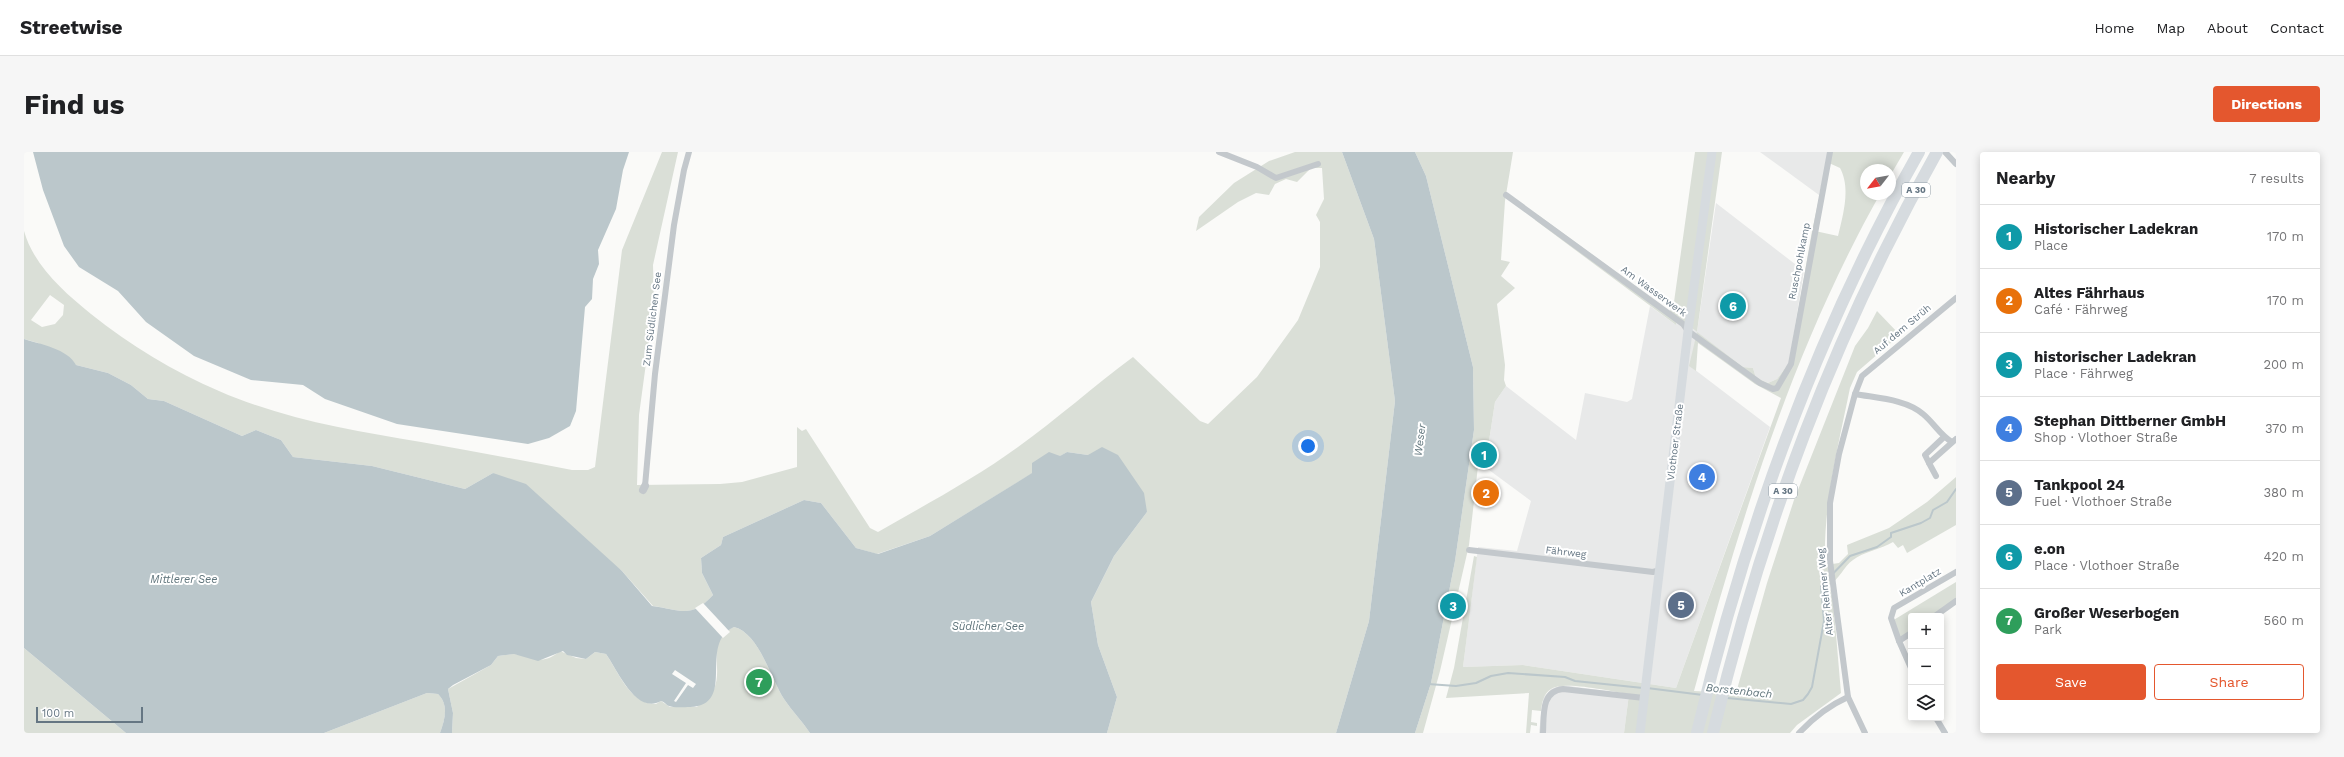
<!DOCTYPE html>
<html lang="en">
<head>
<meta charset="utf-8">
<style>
	:root { --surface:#fff; --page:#f6f6f6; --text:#202124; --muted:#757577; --line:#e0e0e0; --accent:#e4572e }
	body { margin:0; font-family:"Work Sans",sans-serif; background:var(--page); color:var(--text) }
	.controls { position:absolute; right:12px; bottom:12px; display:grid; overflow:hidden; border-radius:4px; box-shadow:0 2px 10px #0003 }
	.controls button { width:36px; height:36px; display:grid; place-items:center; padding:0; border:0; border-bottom:1px solid var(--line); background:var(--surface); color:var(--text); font:20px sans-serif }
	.compass { position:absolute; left:1836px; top:12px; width:36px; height:36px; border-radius:50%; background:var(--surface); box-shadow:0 2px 10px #0003; rotate:239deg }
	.scale { position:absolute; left:12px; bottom:10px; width:107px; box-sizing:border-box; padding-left:4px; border:2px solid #657683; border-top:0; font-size:11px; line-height:14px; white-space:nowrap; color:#657683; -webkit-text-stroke:3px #fff; paint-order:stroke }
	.you { position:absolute; left:1284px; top:294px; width:14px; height:14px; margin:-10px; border:3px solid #fff; border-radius:50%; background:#1a73e8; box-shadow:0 0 0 6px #1a73e833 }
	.badge { display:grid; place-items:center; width:26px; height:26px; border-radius:50%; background:var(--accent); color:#fff; font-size:13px; font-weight:700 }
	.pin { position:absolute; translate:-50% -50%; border:2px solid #fff; box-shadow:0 1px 4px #0006 }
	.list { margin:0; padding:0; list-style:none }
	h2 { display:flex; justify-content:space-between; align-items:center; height:52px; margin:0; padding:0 16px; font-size:17px }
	h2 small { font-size:13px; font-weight:400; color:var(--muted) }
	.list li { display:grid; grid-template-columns:26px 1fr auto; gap:12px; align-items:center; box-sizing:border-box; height:64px; padding:0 16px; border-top:1px solid var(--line) }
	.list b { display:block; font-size:15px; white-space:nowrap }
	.list p { margin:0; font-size:13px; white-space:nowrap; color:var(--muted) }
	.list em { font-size:13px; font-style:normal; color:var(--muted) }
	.actions { display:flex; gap:8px; padding:12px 16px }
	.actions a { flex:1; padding:9px 0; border:1px solid var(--accent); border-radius:4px; text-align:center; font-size:14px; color:var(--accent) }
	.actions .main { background:var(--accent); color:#fff }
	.icon { flex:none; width:22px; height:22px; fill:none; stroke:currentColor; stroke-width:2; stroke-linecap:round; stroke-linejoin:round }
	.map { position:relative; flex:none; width:1932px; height:581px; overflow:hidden; border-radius:4px }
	header { display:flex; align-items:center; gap:24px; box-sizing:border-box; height:56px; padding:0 20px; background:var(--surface); border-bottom:1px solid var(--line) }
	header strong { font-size:19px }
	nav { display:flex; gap:22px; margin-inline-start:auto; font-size:14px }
	.intro { display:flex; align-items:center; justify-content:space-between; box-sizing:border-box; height:96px; padding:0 24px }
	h1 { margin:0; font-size:28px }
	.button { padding:10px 18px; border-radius:4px; background:var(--accent); color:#fff; font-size:14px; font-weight:700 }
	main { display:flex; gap:24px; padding:0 24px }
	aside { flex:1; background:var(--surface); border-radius:4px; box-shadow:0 2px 10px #0003 }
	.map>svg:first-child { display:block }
	.built { fill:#e8e9e9 }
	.green { fill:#dadfd7; fill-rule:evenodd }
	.water { fill:#bbc7cb }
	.pier { fill:#fafaf8 }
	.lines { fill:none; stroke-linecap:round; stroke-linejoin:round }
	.stream { stroke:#bbc7cb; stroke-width:2 }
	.minor { stroke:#c3c8cc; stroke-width:6 }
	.tertiary { stroke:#c3c8cc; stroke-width:8 }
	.secondary { stroke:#d6dbdf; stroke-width:9 }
	.motorway { stroke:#d6dbdf; stroke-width:12 }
	.labels { text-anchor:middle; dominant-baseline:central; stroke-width:4; stroke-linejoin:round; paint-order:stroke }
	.shield { fill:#fff; stroke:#939fa8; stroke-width:1 }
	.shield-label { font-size:9px; font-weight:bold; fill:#657683 }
	.street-label { font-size:10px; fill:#657683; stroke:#fff }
	.water-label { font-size:11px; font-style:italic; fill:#60757c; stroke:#fff }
</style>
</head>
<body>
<header>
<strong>Streetwise</strong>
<nav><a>Home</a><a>Map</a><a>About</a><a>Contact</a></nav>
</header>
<div class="intro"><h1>Find us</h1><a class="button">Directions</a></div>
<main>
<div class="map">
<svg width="1932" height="581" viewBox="0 0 1932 581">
	<rect width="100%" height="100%" fill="#fafaf8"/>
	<g class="built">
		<polygon points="1736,0 1805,0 1795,43"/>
		<polygon points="1692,51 1780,119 1765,211 1753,227 1744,231 1732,226 1729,216 1719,215 1673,181 1666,214 1746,275 1652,536 1499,513 1439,515 1454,395 1493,399 1507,349 1461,315 1454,314 1461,315 1471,250 1482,234 1552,288 1561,241 1603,250 1608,247 1626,154 1652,173 1653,164 1673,180"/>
		<polygon points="1538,533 1605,542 1600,581 1515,581 1519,546 1527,537"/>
	</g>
	<g class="green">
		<path d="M638 0H654L629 113 630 152 615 263 613 333 696 332 718 330 773 315V275L778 279 782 277 846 376 854 380C901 353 950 327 994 295 1033 267 1070 234 1109 205L1176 269 1184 272 1233 225 1274 168 1296 115V70L1292 63 1300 47 1298 16H1287L1273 30 1262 27 1251 32 1245 43 1232 41 1214 50 1172 79 1175 65 1210 31 1245 9 1271 0H1318L1350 87 1371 249 1345 469 1312 581H1083L1093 545 1074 493 1067 450 1090 404 1123 360 1064 303 1043 300 906 384 853 402 832 396 797 351 780 348 699 385 697 393 677 406 678 421 689 443C668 467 657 458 629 454L598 419 469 321 441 337 348 314 269 305 257 288 232 278 218 284 140 249 124 247 107 233 84 221 52 213 14 191 0 187V79C10 114 40 140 67 162 106 193 150 220 195 239 259 267 329 279 397 290 447 299 497 308 548 318H564L571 315 598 98ZM26 143 40 153 39 163 31 172 18 175 7 168Z"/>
		<polygon points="1391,0 1489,0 1481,49 1477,108 1486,110 1477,124 1491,136 1473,152 1481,213 1480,228 1482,234 1471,250 1461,315 1454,314 1445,393 1416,519 1399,581 1391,581 1407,531 1431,409 1450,278 1449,215 1402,24"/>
		<path d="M1671 0H1698L1673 180 1719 215 1729 216 1732 226 1744 231 1753 227 1765 211 1788 79 1805 0H1880L1866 24V18H1842V42H1856C1768 199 1717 366 1670 539L1712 541 1743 431 1770 348 1831 194 1844 176 1853 159 1876 183 1833 220 1826 236C1814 295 1799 353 1801 413L1815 411 1824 402 1823 393 1865 376 1903 350 1932 325V373L1883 401 1879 393 1874 396 1869 390C1857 397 1839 400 1829 408 1819 415 1816 427 1805 433L1809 447 1817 541 1773 573 1766 581H1600L1605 542C1589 540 1540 528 1527 537 1519 542 1518 551 1517 559L1508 558 1507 570 1513 571V574L1507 573 1506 581H1502L1505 541 1422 546 1430 516 1450 404 1453 405 1439 515 1499 513 1652 536 1757 246 1731 232 1674 191 1672 219 1665 214 1673 180 1653 164 1652 173 1511 68 1514 63 1645 159 1649 157ZM1805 11 1816 16C1827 36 1819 63 1814 84L1791 79Z"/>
		<polygon points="1932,430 1932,449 1910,464 1887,464 1887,481 1876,489 1868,469"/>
		<path d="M710 475C735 481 747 527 760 547 768 559 778 569 786 581H428L429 561 424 537 467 513 474 504C479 504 485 502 490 502 510 504 517 515 536 499L552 506 562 507 571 500 582 502C595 521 606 552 632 552L637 549 646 555H673C678 549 687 543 690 537 700 514 680 489 710 475Z"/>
		<polygon points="0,496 102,581 0,581"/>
		<path d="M403 541 414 542C425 553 421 567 416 581H300Z"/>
	</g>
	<g class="water">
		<polygon points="9,0 605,0 599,18 592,57 574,98 575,112 569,127 568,147 561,155 552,259 546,274 525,286 504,292 373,272 301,247 279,233 227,228 170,204 122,170 94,139 55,115 40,94 19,38"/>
		<polygon points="1318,0 1391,0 1402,24 1449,215 1450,278 1431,409 1407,531 1391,581 1312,581 1345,469 1371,249 1350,87"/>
		<path d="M0 187C16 192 44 197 52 213L84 221 107 233 124 247 140 249 218 284 232 278 257 288 269 305 348 314 441 337 469 321 502 332 598 419 628 454C658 458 667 467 689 443L678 421 677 406 697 393 699 385 780 348 797 351 832 396 854 402 906 384 1008 321V311L1025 300 1036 304 1043 300 1064 303 1078 295 1094 303 1120 341 1123 360 1090 404 1067 450 1074 493 1093 545 1083 581H786C778 569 768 559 760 547 747 527 735 481 710 475 673 492 714 553 666 555 661 555 649 556 645 554 642 553 641 550 637 549 612 563 594 519 582 502L571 500 562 507 543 503 539 499 514 509 490 502 474 504 467 513 429 533 424 537 429 561 428 581H416C421 567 425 553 414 542L403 541 300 581H102L0 496Z"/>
	</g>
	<g class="pier">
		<polygon points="679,451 706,480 699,486 671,456"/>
		<polygon points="651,518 672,532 669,536 664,533 652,550 650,549 662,531 648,522"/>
	</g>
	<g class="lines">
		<g class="stream">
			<polyline points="1404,532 1432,534 1452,531 1467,524 1484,521 1541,525 1551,529 1619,536"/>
			<polyline points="1623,536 1679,543"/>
			<polyline points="1703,546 1767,552 1779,548 1784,542 1788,535 1800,469 1797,434 1826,404 1853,395 1867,385 1867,381 1897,371 1906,366 1909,358 1923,350 1932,337"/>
		</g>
		<g class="minor">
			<polyline points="1195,0 1233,15 1252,26 1294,12"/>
			<polyline points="1921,0 1932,12"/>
			<polyline points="1482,43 1659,172 1664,179 1736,231 1749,237 1753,236 1767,212 1806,0"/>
			<path d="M1831 242C1852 246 1882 247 1899 262 1910 271 1916 283 1928 290"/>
			<polyline points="1920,285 1901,303 1905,311 1932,287"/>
			<polyline points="1905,311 1912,324"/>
			<polyline points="621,334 631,222 650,73 660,18 665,0"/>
			<polyline points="1445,398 1629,420 1636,418"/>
			<polyline points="1911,464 1932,449"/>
			<polyline points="1887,481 1875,489 1867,466 1870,456 1932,420"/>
			<polyline points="1875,489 1887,516"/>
			<polyline points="1912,566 1921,581"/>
			<path d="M1519 581C1520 563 1517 539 1539 537L1620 546"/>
			<path d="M1775 581C1790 565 1804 554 1824 545"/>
			<polyline points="1841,581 1824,545 1806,409 1806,351 1815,302 1831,242 1838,224 1932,146"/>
		</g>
		<polyline class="tertiary" points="619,338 621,334"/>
		<polyline class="secondary" points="1616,581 1664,179 1688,0"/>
		<g class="motorway">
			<path d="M1673 581C1721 378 1792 182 1895 0"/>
			<path d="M1689 581C1738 375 1809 184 1913 0"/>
		</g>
	</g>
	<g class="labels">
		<g class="shield">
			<rect x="1878" y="31" width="28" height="14" rx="3"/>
			<rect x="1745" y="332" width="28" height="14" rx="3"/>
		</g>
		<g class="shield-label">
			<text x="1892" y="38">A 30</text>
			<text x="1759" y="339">A 30</text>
		</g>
		<g class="street-label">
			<text transform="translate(1775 109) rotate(-79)">Ruschpohlkamp</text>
			<text transform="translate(1630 139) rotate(36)">Am Wasserwerk</text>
			<text transform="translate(628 167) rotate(-83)">Zum Südlichen See</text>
			<text transform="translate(1878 177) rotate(-40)">Auf dem Strüh</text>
			<text transform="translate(1651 290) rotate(-83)">Vlothoer Straße</text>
			<text transform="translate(1542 400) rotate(7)">Fährweg</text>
			<text transform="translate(1896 430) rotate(-31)">Kantplatz</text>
			<text transform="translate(1801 440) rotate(-96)">Alter Rehmer Weg</text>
		</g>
		<g class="water-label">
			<text transform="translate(1396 288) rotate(-83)">Weser</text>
			<text x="160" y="427">Mittlerer See</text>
			<text x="964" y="474">Südlicher See</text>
			<text transform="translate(1715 539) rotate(6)">Borstenbach</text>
		</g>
	</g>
</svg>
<div class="controls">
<button>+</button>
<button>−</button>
<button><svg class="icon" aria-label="layers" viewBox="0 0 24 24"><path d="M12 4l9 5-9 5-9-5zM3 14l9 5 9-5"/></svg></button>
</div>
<svg class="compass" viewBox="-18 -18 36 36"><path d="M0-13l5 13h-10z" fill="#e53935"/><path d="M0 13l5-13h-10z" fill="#757577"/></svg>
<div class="scale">100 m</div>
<div class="you"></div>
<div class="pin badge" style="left:1460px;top:303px;background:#0f9aa8">1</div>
<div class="pin badge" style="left:1462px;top:341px;background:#e8710a">2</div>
<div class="pin badge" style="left:1429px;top:454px;background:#0f9aa8">3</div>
<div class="pin badge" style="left:1678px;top:325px;background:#3f7fe0">4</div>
<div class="pin badge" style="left:1657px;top:453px;background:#5c6f8a">5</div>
<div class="pin badge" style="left:1709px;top:154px;background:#0f9aa8">6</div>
<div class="pin badge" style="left:735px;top:530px;background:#2e9e5b">7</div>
</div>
<aside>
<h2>Nearby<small>7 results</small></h2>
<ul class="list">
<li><span class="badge" style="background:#0f9aa8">1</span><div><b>Historischer Ladekran</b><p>Place</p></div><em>170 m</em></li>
<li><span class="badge" style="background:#e8710a">2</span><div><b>Altes Fährhaus</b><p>Café · Fährweg</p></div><em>170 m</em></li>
<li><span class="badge" style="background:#0f9aa8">3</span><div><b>historischer Ladekran</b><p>Place · Fährweg</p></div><em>200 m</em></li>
<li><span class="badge" style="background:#3f7fe0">4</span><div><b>Stephan Dittberner GmbH</b><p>Shop · Vlothoer Straße</p></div><em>370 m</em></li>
<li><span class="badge" style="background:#5c6f8a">5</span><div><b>Tankpool 24</b><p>Fuel · Vlothoer Straße</p></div><em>380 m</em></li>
<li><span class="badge" style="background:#0f9aa8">6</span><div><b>e.on</b><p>Place · Vlothoer Straße</p></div><em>420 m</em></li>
<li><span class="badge" style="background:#2e9e5b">7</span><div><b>Großer Weserbogen</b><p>Park</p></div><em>560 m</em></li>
</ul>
<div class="actions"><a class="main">Save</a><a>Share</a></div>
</aside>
</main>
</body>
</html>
